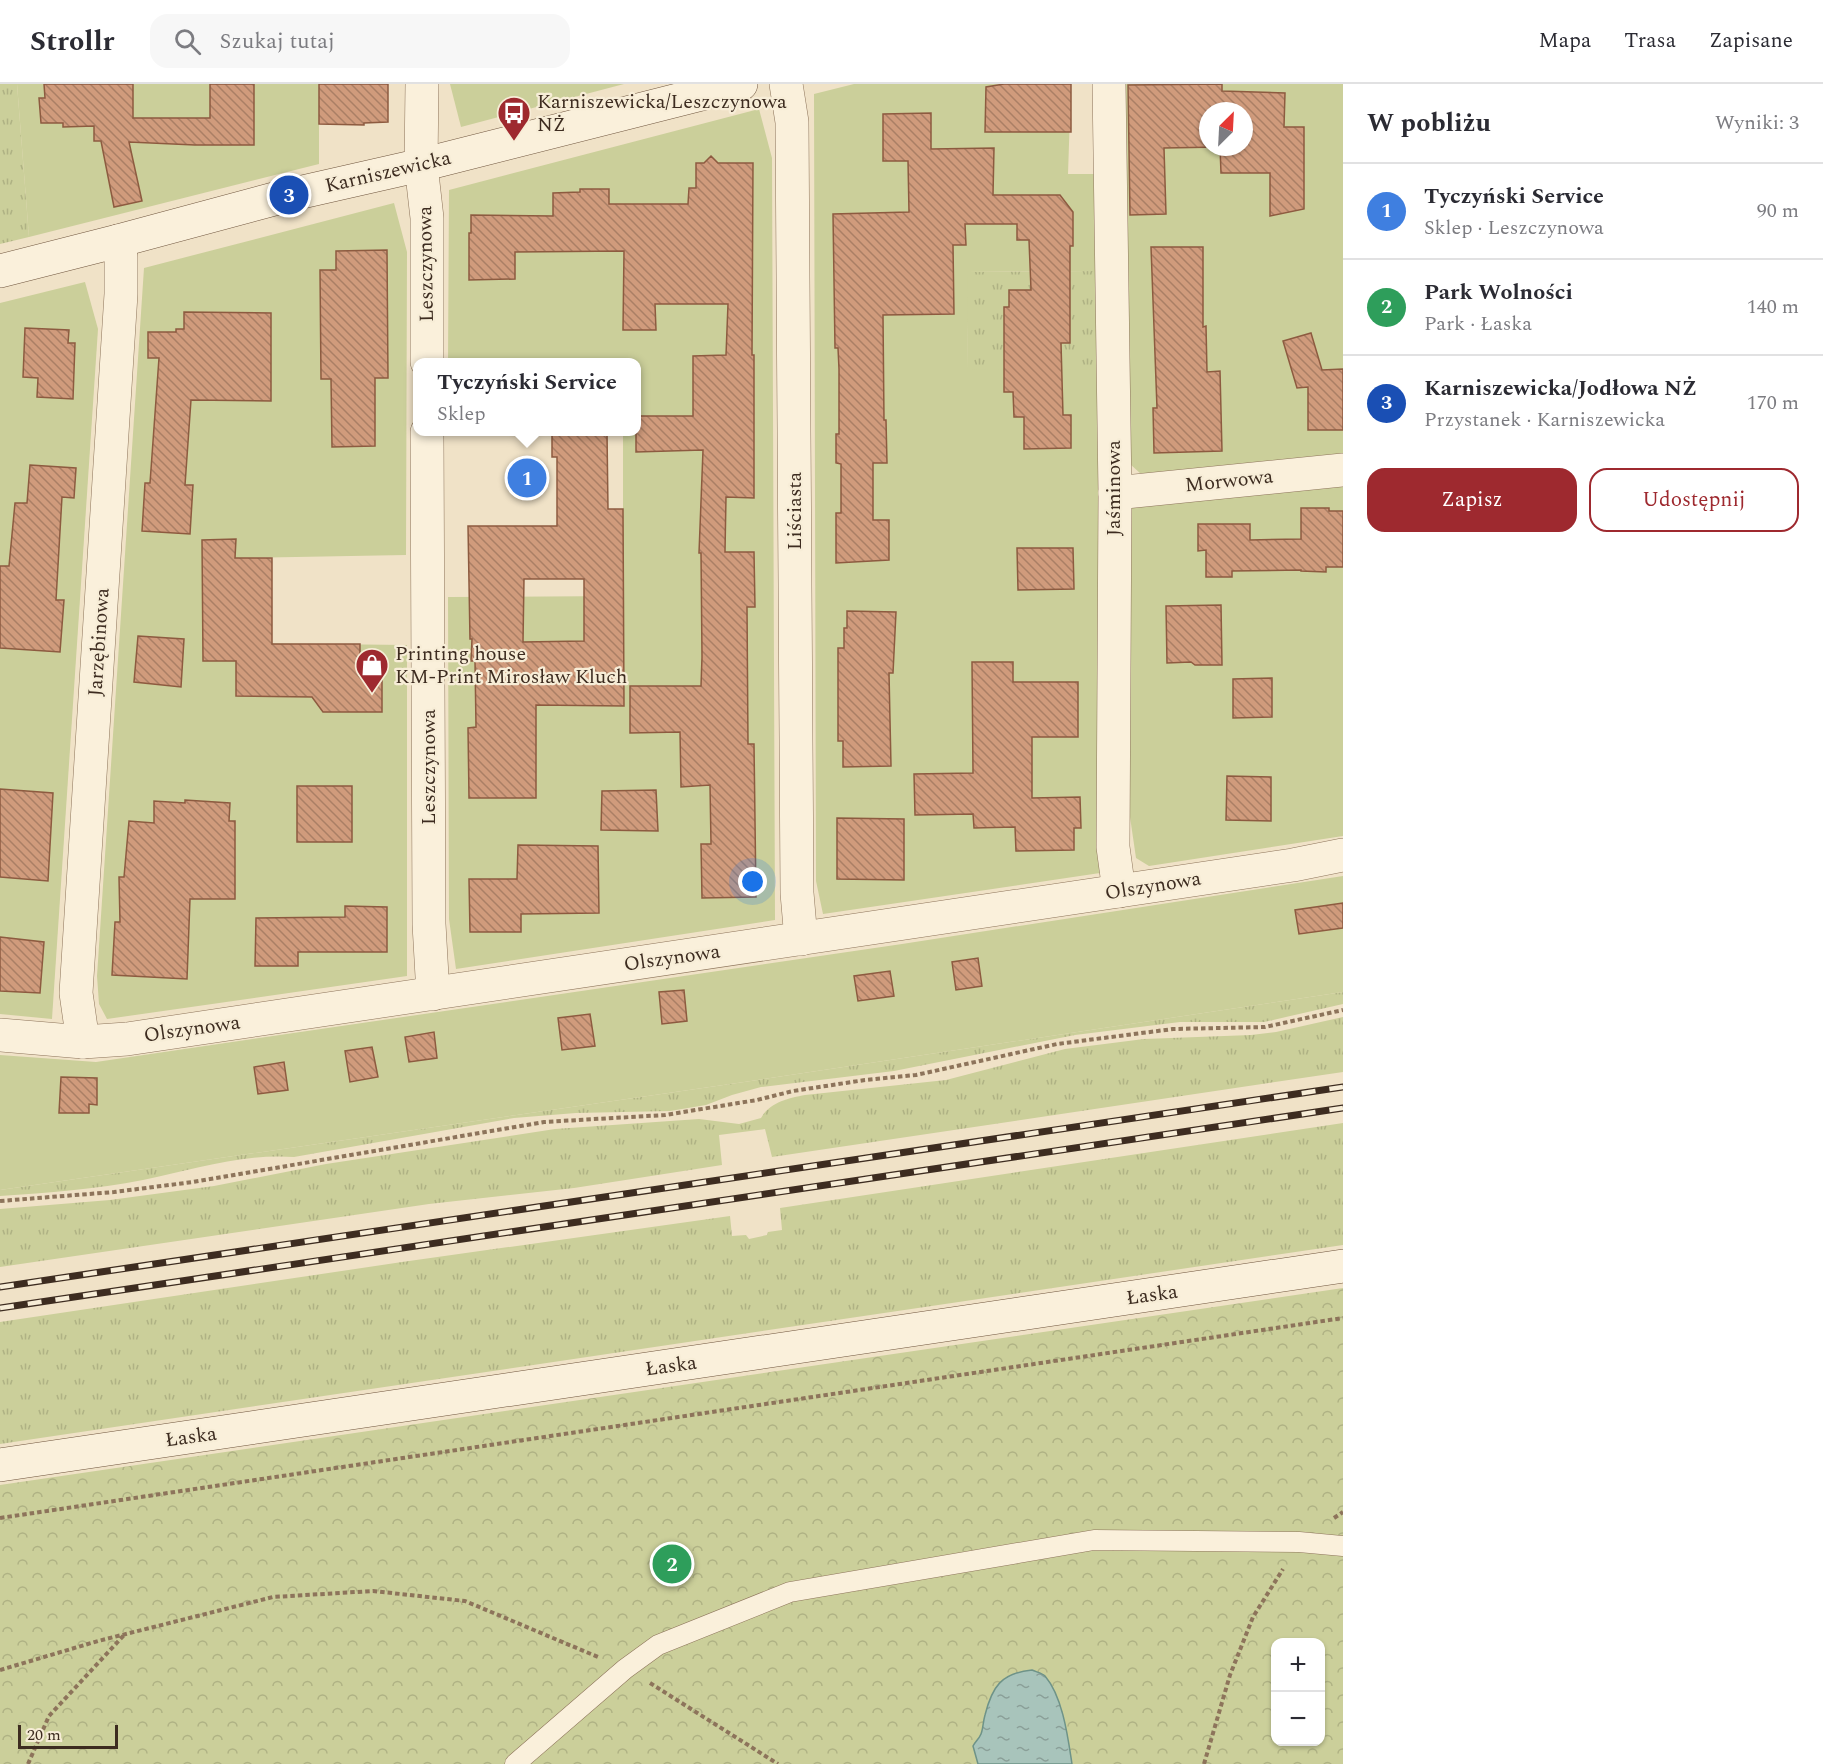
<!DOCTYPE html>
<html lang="pl">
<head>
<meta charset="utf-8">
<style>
	:root { --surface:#fff; --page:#f7f7f7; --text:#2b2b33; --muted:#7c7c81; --line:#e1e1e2; --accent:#9e292f }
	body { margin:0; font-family:Spectral,serif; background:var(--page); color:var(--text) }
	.controls { position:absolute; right:18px; bottom:18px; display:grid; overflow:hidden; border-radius:12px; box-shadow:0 2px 4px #0004 }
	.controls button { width:54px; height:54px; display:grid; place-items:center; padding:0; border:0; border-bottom:2px solid var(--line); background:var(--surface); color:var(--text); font:30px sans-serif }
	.compass { position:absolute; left:1199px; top:18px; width:54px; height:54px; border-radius:50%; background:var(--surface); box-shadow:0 2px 4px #0004; rotate:24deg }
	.scale { position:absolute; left:18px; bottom:15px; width:100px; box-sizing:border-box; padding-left:6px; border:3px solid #3d2c20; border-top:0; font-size:16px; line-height:21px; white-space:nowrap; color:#3d2c20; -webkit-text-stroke:4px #f7edd7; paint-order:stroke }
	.you { position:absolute; left:753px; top:798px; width:21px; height:21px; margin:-15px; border:4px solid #fff; border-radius:50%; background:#1a73e8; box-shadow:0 0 0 9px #1a73e833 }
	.badge { display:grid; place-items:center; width:39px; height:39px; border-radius:50%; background:var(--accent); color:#fff; font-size:20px; font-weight:700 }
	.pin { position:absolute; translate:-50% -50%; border:3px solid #fff; box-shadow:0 2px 6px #0006 }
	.popup { position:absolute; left:413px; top:274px; width:228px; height:78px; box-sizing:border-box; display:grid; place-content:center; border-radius:12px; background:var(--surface); filter:drop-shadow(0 2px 4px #0005); font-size:20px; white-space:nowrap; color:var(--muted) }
	.popup b { font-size:22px; color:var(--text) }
	.popup::after { content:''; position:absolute; left:50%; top:100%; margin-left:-12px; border:12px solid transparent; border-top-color:var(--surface) }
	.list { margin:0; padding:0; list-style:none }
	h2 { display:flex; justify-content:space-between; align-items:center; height:78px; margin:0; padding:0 24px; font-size:26px }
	h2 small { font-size:20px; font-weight:400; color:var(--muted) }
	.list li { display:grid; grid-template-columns:39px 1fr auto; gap:18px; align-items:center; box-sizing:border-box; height:96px; padding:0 24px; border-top:2px solid var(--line) }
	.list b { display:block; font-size:22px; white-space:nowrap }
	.list p { margin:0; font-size:20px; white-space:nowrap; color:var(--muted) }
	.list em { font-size:20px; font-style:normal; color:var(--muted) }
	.actions { display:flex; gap:12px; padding:18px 24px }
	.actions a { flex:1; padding:14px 0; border:2px solid var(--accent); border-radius:18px; text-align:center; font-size:21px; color:var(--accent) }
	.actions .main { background:var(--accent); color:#fff }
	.icon { flex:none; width:33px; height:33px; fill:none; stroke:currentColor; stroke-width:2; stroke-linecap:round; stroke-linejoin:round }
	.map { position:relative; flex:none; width:1343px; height:1680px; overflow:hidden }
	header { display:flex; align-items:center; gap:36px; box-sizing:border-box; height:84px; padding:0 30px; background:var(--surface); border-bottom:2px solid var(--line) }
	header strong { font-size:28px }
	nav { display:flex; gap:33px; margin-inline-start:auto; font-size:21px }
	.search { width:420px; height:54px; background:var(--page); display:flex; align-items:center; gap:15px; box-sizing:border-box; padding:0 21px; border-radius:18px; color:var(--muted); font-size:22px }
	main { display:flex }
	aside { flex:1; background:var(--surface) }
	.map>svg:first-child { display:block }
	.grass { fill:url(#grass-tufts) }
	.park { fill:url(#park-crowns); fill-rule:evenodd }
	.garden { fill:#cbcf9a; fill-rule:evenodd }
	.water { fill:url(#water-ripples); stroke:#6e9388; stroke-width:1.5 }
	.building { fill:url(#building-back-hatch); stroke:#8d5b40; stroke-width:1.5; fill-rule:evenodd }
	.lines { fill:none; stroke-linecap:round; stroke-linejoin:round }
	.lane-casing { stroke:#8d745b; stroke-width:21 }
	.street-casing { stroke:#8d745b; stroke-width:34 }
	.secondary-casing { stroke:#6f553e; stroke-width:34 }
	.path { stroke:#8d745b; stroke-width:4; stroke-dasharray:4.5 3; stroke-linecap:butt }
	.lane { stroke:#faf0db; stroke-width:20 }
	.street { stroke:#faf0db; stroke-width:33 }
	.secondary { stroke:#faf0db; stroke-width:33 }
	.rail-casing { stroke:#3d2c20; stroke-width:7 }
	.rail { stroke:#f7edd7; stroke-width:4.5; stroke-dasharray:14; stroke-linecap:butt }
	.labels { text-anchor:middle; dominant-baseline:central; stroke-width:4.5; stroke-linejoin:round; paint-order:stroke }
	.poi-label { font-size:20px; fill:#3d2c20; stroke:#f7edd7; text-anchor:start }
	.street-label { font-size:20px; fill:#3d2c20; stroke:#f7edd7 }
</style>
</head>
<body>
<header>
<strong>Strollr</strong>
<div class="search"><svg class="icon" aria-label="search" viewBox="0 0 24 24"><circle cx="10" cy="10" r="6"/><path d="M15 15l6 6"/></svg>Szukaj tutaj</div>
<nav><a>Mapa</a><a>Trasa</a><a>Zapisane</a></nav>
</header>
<main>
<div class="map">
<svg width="1343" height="1680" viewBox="0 0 1343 1680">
	<defs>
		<pattern id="grass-tufts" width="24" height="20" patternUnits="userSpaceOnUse" patternTransform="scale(1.5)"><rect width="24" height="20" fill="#cbcf9a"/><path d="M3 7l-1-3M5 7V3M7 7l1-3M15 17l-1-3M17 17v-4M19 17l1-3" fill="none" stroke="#afb284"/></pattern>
		<pattern id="park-crowns" width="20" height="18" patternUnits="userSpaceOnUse" patternTransform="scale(1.5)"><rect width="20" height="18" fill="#cbcf9a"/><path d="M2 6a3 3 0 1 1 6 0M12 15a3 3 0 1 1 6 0" fill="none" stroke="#afb284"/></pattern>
		<pattern id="water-ripples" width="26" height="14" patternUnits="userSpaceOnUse" patternTransform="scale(1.5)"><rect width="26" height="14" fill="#a8c4bb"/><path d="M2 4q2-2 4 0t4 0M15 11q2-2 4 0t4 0" fill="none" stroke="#8a9f98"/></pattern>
		<pattern id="building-back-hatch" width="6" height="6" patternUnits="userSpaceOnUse" patternTransform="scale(1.5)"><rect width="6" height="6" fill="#d09b7c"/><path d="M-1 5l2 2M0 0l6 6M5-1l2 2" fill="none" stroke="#aa7f65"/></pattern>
	</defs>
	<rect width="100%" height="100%" fill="#f0e2c7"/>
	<g class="grass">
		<polygon points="0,0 17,0 29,153 0,160"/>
		<polygon points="1097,187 1098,286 968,286 966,188"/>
		<path d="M1343 908V920L1264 938H1180L1075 951 894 987 761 1003 732 1011 706 1021 670 1027 576 1029 514 1034 294 1073C243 1069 192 1086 143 1096 96 1105 48 1109 0 1112V1106L751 997Z"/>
		<path d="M1343 933V988L772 1073 765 1045 719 1051 722 1081 574 1104 429 1120 0 1183V1125L110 1116 214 1102 326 1080 555 1045 699 1035 739 1040 761 1034C770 1018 789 1014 805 1011L946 996 1065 965 1144 955 1251 951 1276 948Z"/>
		<polygon points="1343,1039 1343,1161 0,1360 0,1238 402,1178 730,1132 732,1152 746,1151 749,1155 767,1151 768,1148 782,1146 780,1124"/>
	</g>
	<path class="park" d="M1343 1204V1680H0V1401ZM1276 1558H1320V1658H1276Z"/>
	<g class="garden">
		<polygon points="17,0 319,0 319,80 29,153"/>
		<polygon points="450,0 624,0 461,43"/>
		<polygon points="854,0 1071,0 1068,90 1096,90 1097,187 967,188 968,285 1098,286 1100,789 823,830 816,797 814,10"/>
		<path d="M1124 0H1343V370L1141 390 1130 380ZM1208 27H1244V63H1208Z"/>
		<polygon points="759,25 772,74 775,836 456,885 449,835 448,513 623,512 623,348 636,348 636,278 448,278 449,106"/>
		<polygon points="394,119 407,168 406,471 235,474 236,559 407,561 407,892 107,935 99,920 97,892 144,184"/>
		<polygon points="85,198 98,245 52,935 0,930 0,219"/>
		<polygon points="1343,402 1343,752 1149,782 1136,774 1130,733 1127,422"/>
		<polygon points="1343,792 1343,908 751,997 0,1106 0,971 96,978 902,860"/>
	</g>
	<path class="water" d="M1032 1586C1036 1588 1042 1589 1045 1592 1063 1613 1068 1654 1072 1680H978L973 1662C975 1658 979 1655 981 1650 983 1645 983 1638 985 1631 992 1603 1001 1589 1032 1586Z"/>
	<g class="building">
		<polygon points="44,0 133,0 133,34 210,34 210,0 254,0 254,61 195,61 129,58 142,117 114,123 101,57 94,57 94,42 63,43 63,39 41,39 39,14 45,14"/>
		<polygon points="319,0 388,0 388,38 364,39 364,41 319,40"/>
		<polygon points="1004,0 1071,0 1071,48 985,48 986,3"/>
		<path d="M1222 0V7L1285 9 1284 43H1304V125L1270 132V89H1221L1220 63 1164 64 1166 130 1130 131 1128 1ZM1208 27H1244V63H1208Z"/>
		<polygon points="931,29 931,65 994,64 993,111 1060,111 1073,128 1073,162 1070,162 1070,259 1061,259 1063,331 1071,331 1071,364 1024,365 1024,333 1014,333 1013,308 1004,308 1004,223 1009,223 1009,206 1031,206 1029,156 1017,156 1017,140 965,140 966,161 953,161 954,230 883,231 884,336 886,336 887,379 873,379 873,436 889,436 889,476 836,479 836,429 841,429 841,380 836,379 836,350 839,350 839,285 838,264 835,264 833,130 909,128 908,77 883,77 883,30"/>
		<polygon points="711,72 718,79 753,79 752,271 754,271 754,414 726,413 725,468 754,468 755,523 747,523 748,660 754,660 756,813 702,814 701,760 711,760 710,701 681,703 680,648 630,649 630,602 701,602 702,573 701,469 699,469 703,366 636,368 636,332 693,332 693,272 726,271 728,220 655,220 656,246 623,246 624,167 515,168 515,195 469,196 469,149 471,149 471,131 553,132 553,109 580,108 580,105 609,105 609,120 688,120 689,104 696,104 696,79 704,79"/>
		<polygon points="1151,163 1203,163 1203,243 1206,242 1207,288 1220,287 1222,367 1154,369 1153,324 1157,324"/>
		<polygon points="387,166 388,294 375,294 375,362 332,363 331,295 321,295 320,186 336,186 336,167"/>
		<polygon points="184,228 271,229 271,317 191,316 185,401 193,401 190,450 142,447 145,399 150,399 159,274 148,274 148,248 176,248 176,245 184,245"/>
		<polygon points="25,244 69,246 68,259 75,259 73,315 37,313 38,294 23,293"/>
		<polygon points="1311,249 1322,286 1343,285 1343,346 1308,346 1308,303 1297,304 1283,257"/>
		<path d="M552 348H607L608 425H623L624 622 536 621V714H469L468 644 476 643 475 577H471L472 555H470L468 442H557V373H552ZM524 495H584V557L523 558Z"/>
		<polygon points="30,381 76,384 74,414 62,413 56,516 64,516 60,568 0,564 0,482 9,482 15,419 27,419"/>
		<polygon points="1301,424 1329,424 1329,427 1343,427 1343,483 1326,483 1326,488 1301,487 1301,486 1232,487 1232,493 1206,493 1206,466 1198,467 1198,440 1250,440 1250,456 1301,455"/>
		<polygon points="236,455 235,474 272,474 272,560 360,560 360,580 382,580 382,628 323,628 312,613 236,612 236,577 203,577 202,456"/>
		<polygon points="1017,464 1073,464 1074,505 1018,506"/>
		<polygon points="1221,521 1222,581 1195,581 1191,578 1167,579 1166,522"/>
		<polygon points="847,527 896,528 893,589 889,589 891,682 843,683 843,657 838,657 838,564 844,564 844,544 847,544"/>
		<polygon points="138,552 184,555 181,603 134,598"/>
		<polygon points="972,578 1013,578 1013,598 1078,598 1078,653 1032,653 1032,714 1080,713 1081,744 1074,744 1074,766 1016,767 1015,743 974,744 973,730 915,731 914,690 973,689"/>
		<polygon points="1272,594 1272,633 1233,634 1233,595"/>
		<polygon points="1227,692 1271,693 1271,737 1226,736"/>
		<rect x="297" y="702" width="55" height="56"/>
		<polygon points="0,705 53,709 48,797 0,793"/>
		<polygon points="656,706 658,747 601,746 602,707"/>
		<polygon points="185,716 230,719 229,737 235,737 235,815 190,815 187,895 112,891 115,838 120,838 119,793 124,793 129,737 154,739 154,717 185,719"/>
		<polygon points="837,734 904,735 904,796 837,795"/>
		<polygon points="518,761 598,762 599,829 521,830 521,848 470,848 469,795 517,795"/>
		<polygon points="1343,819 1343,844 1299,850 1295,826"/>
		<polygon points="345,822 387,823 387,868 298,868 298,882 255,882 256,834 345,833"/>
		<polygon points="0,853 44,858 40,909 0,907"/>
		<polygon points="978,874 982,902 956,906 952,878"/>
		<polygon points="890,887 894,912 858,917 854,892"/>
		<polygon points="684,906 687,937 662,940 659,908"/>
		<polygon points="590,930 595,962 562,966 558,934"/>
		<polygon points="434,948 437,974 409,978 405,953"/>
		<polygon points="372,963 378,993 350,998 345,967"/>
		<polygon points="284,978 288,1006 258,1010 254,983"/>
		<polygon points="61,993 97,994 97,1021 89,1020 89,1029 59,1029"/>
	</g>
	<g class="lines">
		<g class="lane-casing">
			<polyline id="lane" points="515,1680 625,1585 658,1561 790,1508 1094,1456 1299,1458 1343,1462"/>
		</g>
		<g class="street-casing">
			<g id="street">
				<polyline points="422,0 421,81 427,134 427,278"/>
				<polyline points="786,0 792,38 797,809 801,855"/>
				<polyline points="1109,0 1115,409 1113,763 1119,807"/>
				<polyline points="427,348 429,840 433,910"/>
				<polyline points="1115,409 1343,386"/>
				<polyline points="0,951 83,958 127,955 1293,781 1343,771"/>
				<polyline points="83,958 76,909 121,210 121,173 118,157"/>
			</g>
		</g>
		<g class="secondary-casing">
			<g id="secondary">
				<polyline points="0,187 118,157 289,111 421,81 741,0"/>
				<polyline points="0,1381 1343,1182"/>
			</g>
		</g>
		<g class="path">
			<polyline points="0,1117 114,1108 193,1098 544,1038 665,1031 757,1016 793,1007 865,996 916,991 1057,960 1173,945 1265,943 1343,926"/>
			<polyline points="0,1434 1343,1234"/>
			<polyline points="1334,1434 1343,1428"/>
			<polyline points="0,1586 98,1557 273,1513 373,1507 465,1517 598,1573"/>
			<polyline points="650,1599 778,1680"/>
			<polyline points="28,1680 49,1632 125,1550"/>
			<polyline points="1204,1680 1230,1591 1253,1533 1283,1485"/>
		</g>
		<use href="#lane" class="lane"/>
		<use href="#street" class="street"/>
		<use href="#secondary" class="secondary"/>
		<g class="rail-casing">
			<g id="rail">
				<polyline points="0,1203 1343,1003"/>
				<polyline points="0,1224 1343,1024"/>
			</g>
		</g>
		<use href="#rail" class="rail"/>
	</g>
	<defs>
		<g id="bus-pin" transform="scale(1.725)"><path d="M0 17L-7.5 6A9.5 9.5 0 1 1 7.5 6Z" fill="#9e292f" stroke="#f7edd7"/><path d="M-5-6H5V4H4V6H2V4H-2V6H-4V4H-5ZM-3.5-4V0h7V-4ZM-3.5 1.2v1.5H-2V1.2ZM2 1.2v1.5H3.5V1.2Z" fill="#fff"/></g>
		<g id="shop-pin" transform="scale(1.725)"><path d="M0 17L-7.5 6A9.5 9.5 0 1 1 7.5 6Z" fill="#9e292f" stroke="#f7edd7"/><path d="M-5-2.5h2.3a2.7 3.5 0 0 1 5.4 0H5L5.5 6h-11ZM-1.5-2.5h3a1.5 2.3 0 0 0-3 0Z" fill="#fff"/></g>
	</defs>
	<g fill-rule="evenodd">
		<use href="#bus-pin" x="514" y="29"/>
		<use href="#shop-pin" x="372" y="581"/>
	</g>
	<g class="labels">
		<g class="poi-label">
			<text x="537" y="18">Karniszewicka/Leszczynowa<tspan x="537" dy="23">NŻ</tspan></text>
			<text x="395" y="570">Printing house<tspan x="395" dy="23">KM-Print Mirosław Kluch</tspan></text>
		</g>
		<g class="street-label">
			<text transform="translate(388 88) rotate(-13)">Karniszewicka</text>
			<text transform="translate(426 180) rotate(-91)">Leszczynowa</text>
			<text transform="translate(1229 397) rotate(-6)">Morwowa</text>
			<text transform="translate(1114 404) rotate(-90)">Jaśminowa</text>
			<text transform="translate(795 427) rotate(-90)">Liściasta</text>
			<text transform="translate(99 558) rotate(-86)">Jarzębinowa</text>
			<text transform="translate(429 683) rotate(-90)">Leszczynowa</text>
			<text transform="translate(1153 802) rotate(-9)">Olszynowa</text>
			<text transform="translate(672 874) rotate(-8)">Olszynowa</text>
			<text transform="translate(192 945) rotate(-8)">Olszynowa</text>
			<text transform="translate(1152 1211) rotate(-8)">Łaska</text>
			<text transform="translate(671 1282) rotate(-8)">Łaska</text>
			<text transform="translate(191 1353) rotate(-8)">Łaska</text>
		</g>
	</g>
</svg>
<div class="controls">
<button>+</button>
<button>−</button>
</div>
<svg class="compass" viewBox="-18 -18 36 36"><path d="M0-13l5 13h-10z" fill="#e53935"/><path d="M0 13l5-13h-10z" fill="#7c7c81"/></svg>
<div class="scale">20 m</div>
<div class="you"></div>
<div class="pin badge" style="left:527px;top:394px;background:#3f7fe0">1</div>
<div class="popup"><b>Tyczyński Service</b>Sklep</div>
<div class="pin badge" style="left:672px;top:1480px;background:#2e9e5b">2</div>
<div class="pin badge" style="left:289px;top:111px;background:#1a4fb4">3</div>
</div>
<aside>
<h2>W pobliżu<small>Wyniki: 3</small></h2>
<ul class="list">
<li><span class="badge" style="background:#3f7fe0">1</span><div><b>Tyczyński Service</b><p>Sklep · Leszczynowa</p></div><em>90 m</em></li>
<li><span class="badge" style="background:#2e9e5b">2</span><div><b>Park Wolności</b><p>Park · Łaska</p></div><em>140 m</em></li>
<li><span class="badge" style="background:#1a4fb4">3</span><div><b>Karniszewicka/Jodłowa NŻ</b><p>Przystanek · Karniszewicka</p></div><em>170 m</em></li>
</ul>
<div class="actions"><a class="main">Zapisz</a><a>Udostępnij</a></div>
</aside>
</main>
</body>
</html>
